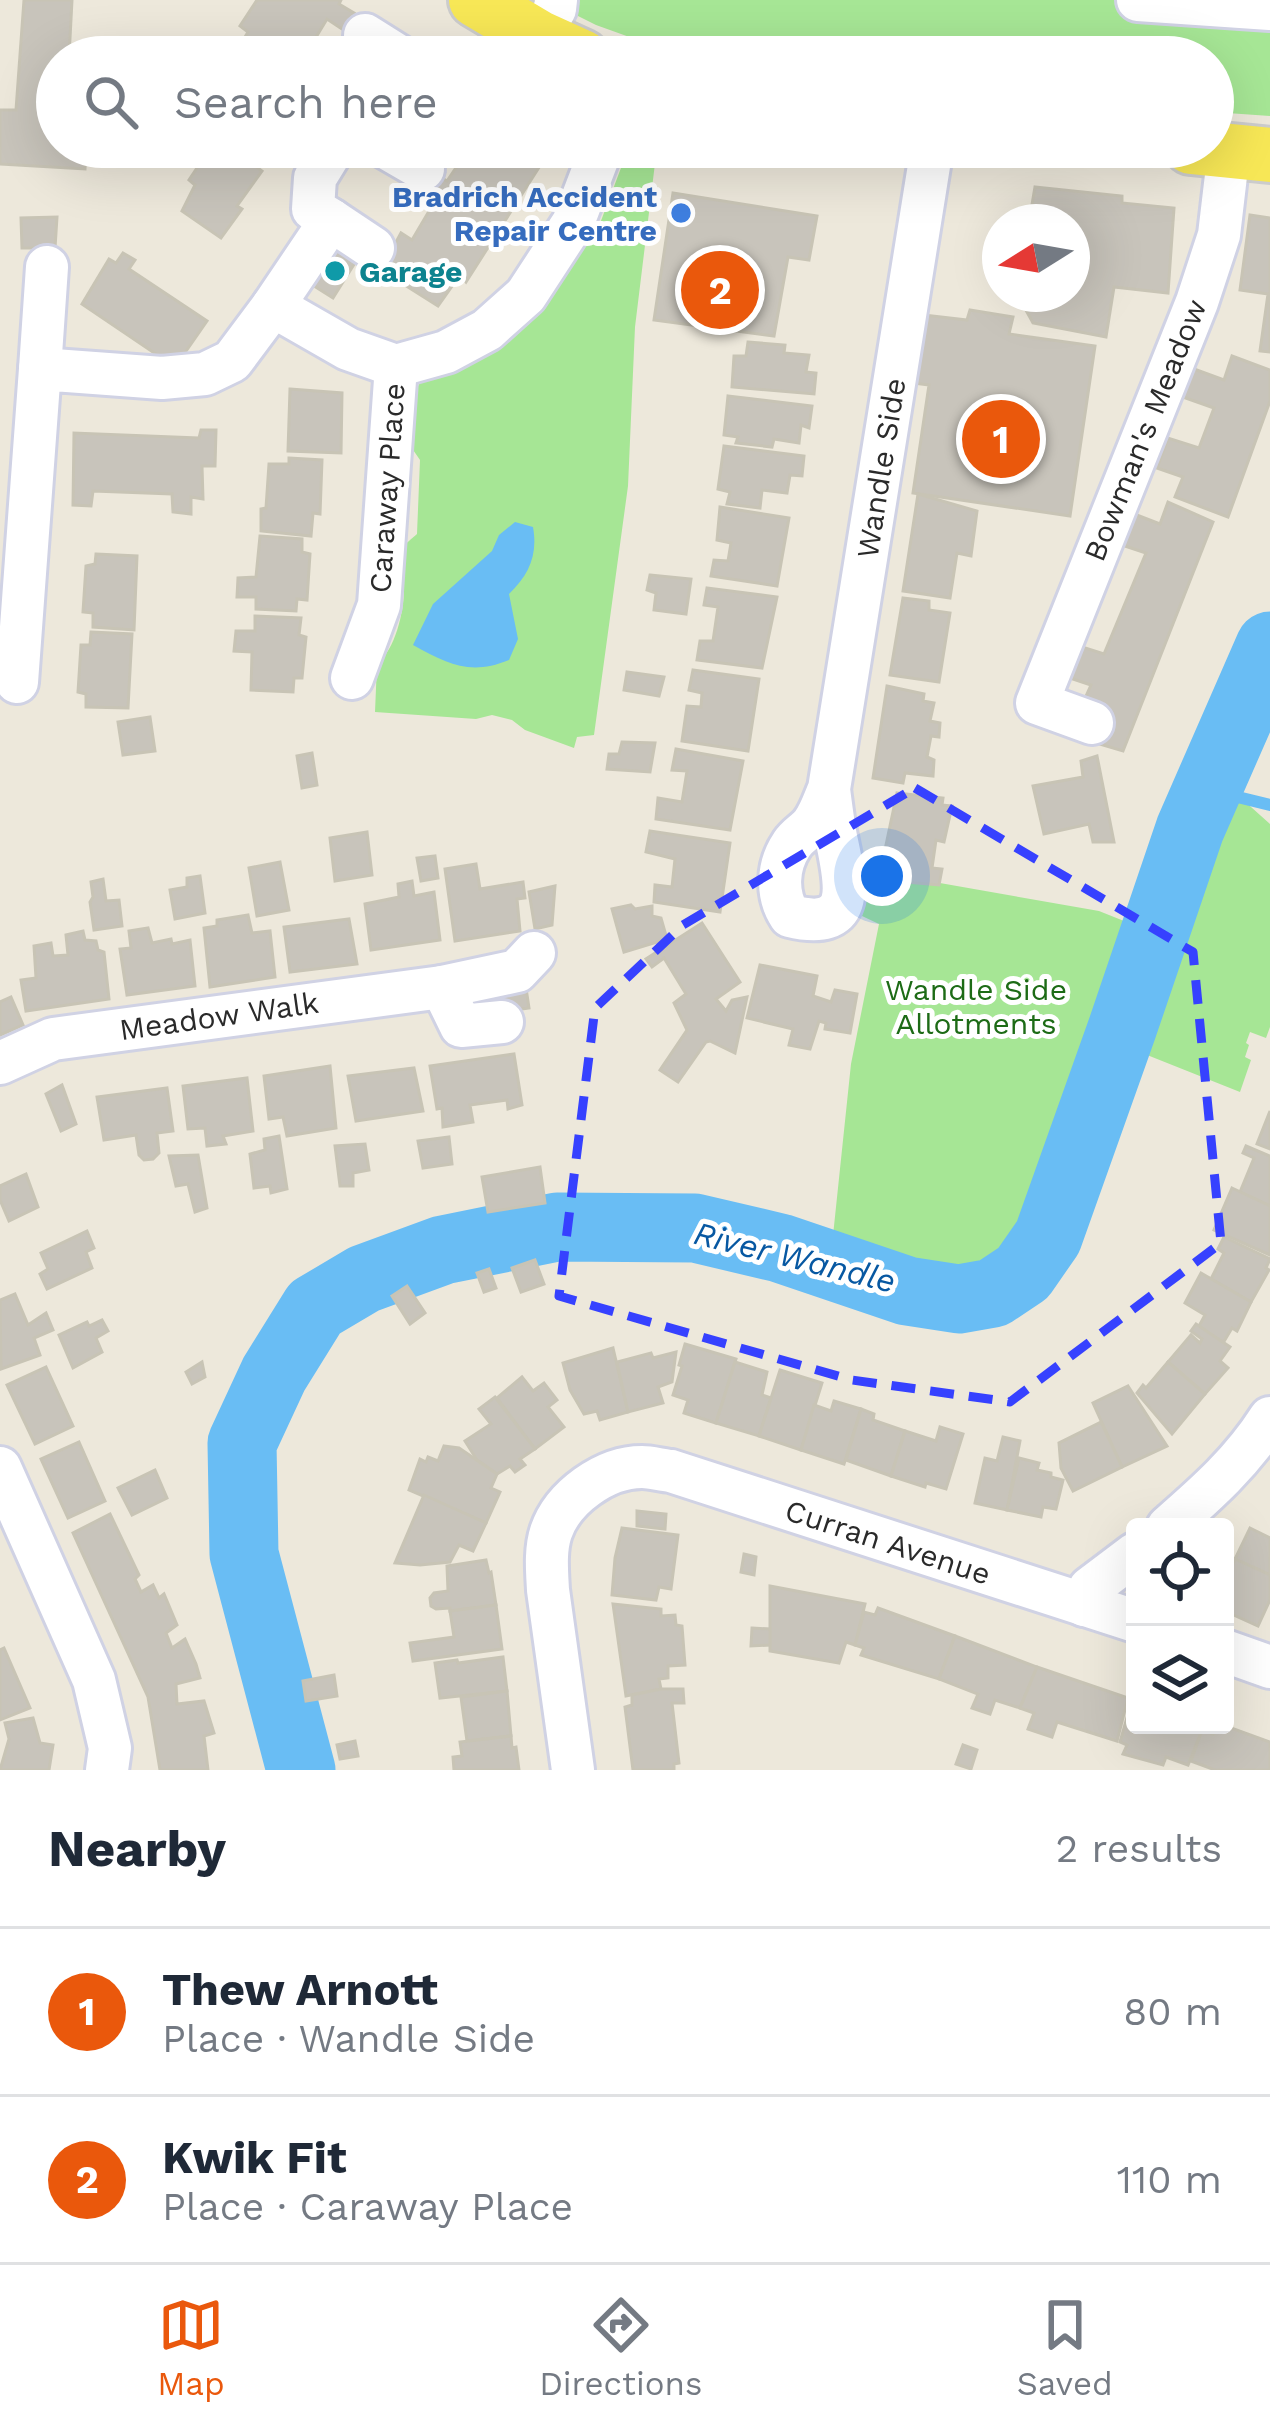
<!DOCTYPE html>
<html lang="en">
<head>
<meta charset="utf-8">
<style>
	:root { --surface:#fff; --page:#f6f6f7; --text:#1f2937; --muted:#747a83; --line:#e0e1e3; --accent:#ea580c }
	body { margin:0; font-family:"Work Sans",sans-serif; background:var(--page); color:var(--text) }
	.controls { position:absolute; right:36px; bottom:36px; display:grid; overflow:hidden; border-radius:12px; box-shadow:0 12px 48px #0002 }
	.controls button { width:108px; height:108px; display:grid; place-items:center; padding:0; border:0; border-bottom:3px solid var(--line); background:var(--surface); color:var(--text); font:60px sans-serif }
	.compass { position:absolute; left:982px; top:204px; width:108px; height:108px; border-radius:50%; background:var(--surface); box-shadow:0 12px 48px #0002; rotate:259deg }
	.you { position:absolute; left:882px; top:876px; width:42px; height:42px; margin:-30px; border:9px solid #fff; border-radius:50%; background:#1a73e8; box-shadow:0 0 0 18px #1a73e833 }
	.badge { display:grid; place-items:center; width:78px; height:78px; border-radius:50%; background:var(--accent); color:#fff; font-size:39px; font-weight:700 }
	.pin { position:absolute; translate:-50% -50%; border:6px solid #fff; box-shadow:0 3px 12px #0006 }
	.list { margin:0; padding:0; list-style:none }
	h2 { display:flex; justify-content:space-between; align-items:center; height:156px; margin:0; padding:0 48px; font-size:51px }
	h2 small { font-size:39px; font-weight:400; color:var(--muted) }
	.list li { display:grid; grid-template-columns:78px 1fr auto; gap:36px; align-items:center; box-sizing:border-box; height:168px; padding:0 48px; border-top:3px solid var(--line) }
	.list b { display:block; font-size:45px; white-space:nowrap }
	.list p { margin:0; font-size:39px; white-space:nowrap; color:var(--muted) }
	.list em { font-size:39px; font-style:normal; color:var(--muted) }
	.icon { flex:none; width:66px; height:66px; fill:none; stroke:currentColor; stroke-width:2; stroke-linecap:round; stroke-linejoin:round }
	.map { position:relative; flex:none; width:1270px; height:1770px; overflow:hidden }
	.search { position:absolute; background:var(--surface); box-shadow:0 12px 48px #0002; left:36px; right:36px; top:36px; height:132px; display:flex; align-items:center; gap:30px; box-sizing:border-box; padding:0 42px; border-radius:66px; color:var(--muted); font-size:45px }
	.sheet { height:492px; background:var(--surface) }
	nav { display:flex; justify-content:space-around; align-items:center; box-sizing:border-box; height:168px; border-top:3px solid var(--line); background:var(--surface); font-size:33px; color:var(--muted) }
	nav a { display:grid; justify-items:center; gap:6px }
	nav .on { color:var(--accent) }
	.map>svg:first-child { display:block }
	.green { fill:#a6e695 }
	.water { fill:#69bdf4 }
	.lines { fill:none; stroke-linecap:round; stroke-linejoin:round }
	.stream { stroke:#69bdf4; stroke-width:12 }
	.river { stroke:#69bdf4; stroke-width:69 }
	.building { fill:#c8c4bb; stroke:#c8c4b5; stroke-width:3 }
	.minor-casing { stroke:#d0d2e4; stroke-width:48 }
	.major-casing { stroke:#ccc; stroke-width:60 }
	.minor { stroke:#fff; stroke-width:42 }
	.major { stroke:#f7e756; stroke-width:54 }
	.marked { fill:none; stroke:#3641ff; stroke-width:9; stroke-dasharray:24 15; stroke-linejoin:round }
	.shop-dot { fill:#3f7fe0; stroke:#fff; stroke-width:4.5 }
	.culture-dot { fill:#0f9aa8; stroke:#fff; stroke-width:4.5 }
	.labels { text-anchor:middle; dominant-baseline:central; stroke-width:10; stroke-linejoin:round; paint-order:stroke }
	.shop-label { font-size:30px; font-weight:bold; fill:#366cbe; stroke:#fff; text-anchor:end }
	.culture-label { font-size:30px; font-weight:bold; fill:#0d838f; stroke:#fff; text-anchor:start }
	.street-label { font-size:30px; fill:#2a2a2a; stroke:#fff }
	.park-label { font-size:30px; fill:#1d6b16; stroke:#fff }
	.water-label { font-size:33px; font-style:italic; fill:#0758a2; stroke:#fff }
</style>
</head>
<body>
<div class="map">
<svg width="1270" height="1770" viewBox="0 0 1270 1770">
	<rect width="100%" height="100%" fill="#ede8db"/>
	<g class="green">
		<polygon points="546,0 1270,0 1270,116 1213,112 1213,57 685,57 596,25"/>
		<path d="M632 147H657L635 327 628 486 594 735 577 737 574 748 525 730 512 720 492 715 476 719 375 712 377 664C395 650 404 612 404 589 404 577 396 561 402 549 405 543 412 539 417 534L420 460 407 441 410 404 420 382 438 371 586 230 596 234 624 160Z"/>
		<polygon points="1232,790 1270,824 1270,1027 1266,1038 1250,1032 1246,1043 1249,1045 1245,1057 1251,1060 1240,1092 1132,1049 1172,936"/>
		<path d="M866 870 1099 911 1124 921 1012 1243C1002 1259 991 1277 971 1281 946 1286 860 1254 832 1245L851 1064 879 924 862 916Z"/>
	</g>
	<path class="water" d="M515 522 533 527C538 555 529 575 509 594L518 639 509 660C470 676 448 664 413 645L433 604 492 551 499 535Z"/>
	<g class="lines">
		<polyline class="stream" points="1209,790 1270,805"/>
		<polyline class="river" points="301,1770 244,1554 242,1443 274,1374 315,1308 364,1279 443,1250 557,1227 695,1228 780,1248 907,1291 959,1299 993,1293 1023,1273 1048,1237 1122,1029 1190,829 1270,646"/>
	</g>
	<g class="building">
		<polygon points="24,0 72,0 69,57 57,57 57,92 41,92 40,115 57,115 57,147 86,147 85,169 0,164 0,110 16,110"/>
		<polygon points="257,0 341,0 339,4 354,13 342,29 327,19 304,57 233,57 248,32 240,26"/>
		<polygon points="211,147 229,147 262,171 237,206 242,209 221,238 182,211 195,185 189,180"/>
		<polygon points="470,147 552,147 466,282 460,275 438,306 381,270 401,233 412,240 435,201 419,188 432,172 447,181"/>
		<polygon points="1035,187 1122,196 1122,203 1174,208 1168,293 1114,287 1106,337 1033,323 1017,294 1072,294 1072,222 1029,222"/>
		<polygon points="673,193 817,216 809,260 788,257 774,336 654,320"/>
		<polygon points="1250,215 1270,218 1270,352 1260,351 1268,294 1240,290"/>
		<polygon points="57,217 55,248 22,248 21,218"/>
		<polygon points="337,244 358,258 333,298 311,284"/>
		<polygon points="123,253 135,260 129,269 207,321 175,367 82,304 109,259 116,263"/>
		<polygon points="970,310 1013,317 1009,334 1095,346 1070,516 913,493 929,385 913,383 923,315 967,320"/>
		<polygon points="748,342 785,345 784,353 809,355 806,372 816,373 814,394 732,387 734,356 746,356"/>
		<polygon points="1232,356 1270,370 1270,401 1228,517 1175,497 1183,477 1157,468 1168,438 1199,448 1214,408 1183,397 1194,369 1224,380"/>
		<polygon points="290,389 342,393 341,453 288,451"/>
		<polygon points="728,396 812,406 809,428 801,425 799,443 774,439 772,447 736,443 738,437 724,435"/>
		<polygon points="201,430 216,430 215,466 202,466 203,499 191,497 191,514 173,512 172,494 93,491 91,506 73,505 74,433 199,438"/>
		<polygon points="724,446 804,456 802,476 790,475 787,493 762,490 760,508 727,504 730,492 718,489"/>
		<polygon points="289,458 322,460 320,514 313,513 311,536 261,531 261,509 266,508 269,464 289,464"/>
		<polygon points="918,494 977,511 971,556 957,553 950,598 903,591"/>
		<polygon points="1168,502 1213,522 1123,751 1093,742 1082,705 1091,685 1061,675 1073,644 1104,654 1146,553 1116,543 1129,512 1160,524"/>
		<polygon points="720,507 789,518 777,586 711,576 714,560 728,561 731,543 717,540"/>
		<polygon points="260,536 302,539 302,552 310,554 307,600 297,599 296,611 256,609 256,597 237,597 238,578 256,577"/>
		<polygon points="96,554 137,556 134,630 93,627 93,613 83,612 86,566 95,564"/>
		<polygon points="650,575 691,579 686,614 654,610 656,593 647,590"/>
		<polygon points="707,588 777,597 762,668 697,660 700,641 713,641 718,607 704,605"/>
		<polygon points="903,598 929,601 929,610 950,613 939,682 890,675"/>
		<polygon points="255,616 301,618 299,635 306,637 302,678 294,678 293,692 251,690 252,652 234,651 236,631 255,631"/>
		<polygon points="91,632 132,634 128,708 86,707 86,694 78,692 81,645 90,645"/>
		<polygon points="693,670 759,679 748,751 682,741 687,706 701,707 702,693 689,690"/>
		<polygon points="627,672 664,677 659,696 624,690"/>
		<polygon points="887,686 924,694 923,701 934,703 930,721 940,723 939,737 931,736 927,757 934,760 933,776 905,773 903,783 873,778"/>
		<polygon points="150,717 155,751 123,755 118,722"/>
		<polygon points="622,742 655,743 650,772 607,769 609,754 619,754"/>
		<polygon points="676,749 743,761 730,830 656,819 658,798 682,802 687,771 672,770"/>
		<polygon points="312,753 317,785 302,788 297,756"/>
		<polygon points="1097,756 1114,842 1093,842 1089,824 1044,834 1033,786 1083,777 1081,761"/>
		<polygon points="897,793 943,798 942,805 952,806 944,842 936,840 932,868 942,869 939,885 904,882 906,867 882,864"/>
		<polygon points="650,831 730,843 720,912 654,902 655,885 672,887 675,859 646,852"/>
		<polygon points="367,832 372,875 335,881 330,838"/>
		<polygon points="435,856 438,878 421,881 417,858"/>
		<polygon points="280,862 289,910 257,916 249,868"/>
		<polygon points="476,864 480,889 523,882 525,898 517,899 520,931 455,941 445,869"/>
		<polygon points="200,876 205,913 175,919 170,890 187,887 187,878"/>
		<polygon points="103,879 106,901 119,900 122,926 94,930 90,902 93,897 91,882"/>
		<polygon points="412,881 414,896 434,892 440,940 371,950 365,904 399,897 398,884"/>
		<polygon points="555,886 552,925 535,929 529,892"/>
		<polygon points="631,905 635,909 652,906 652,916 661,918 667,939 624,952 612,909"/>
		<polygon points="248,915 252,933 270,931 275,977 210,987 204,928 217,926 217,920"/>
		<polygon points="349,919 357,964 290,972 284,927"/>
		<polygon points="702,923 740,982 716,999 726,1011 732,1000 747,997 735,1053 710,1041 706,1042 678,1082 660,1070 687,1030 674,1003 686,994 664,958 652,967 646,959"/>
		<polygon points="148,928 152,943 171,939 172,944 190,940 195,986 127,995 120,949 131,948 129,931"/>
		<polygon points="83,931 85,940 96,941 98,950 104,952 109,999 26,1011 21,980 36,978 34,946 51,943 53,956 68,955 66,935"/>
		<polygon points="760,965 817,976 813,996 831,1002 835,990 857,994 850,1033 825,1029 826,1023 819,1021 810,1049 789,1045 793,1029 747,1018"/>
		<polygon points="526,988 529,1008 507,1011 502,991"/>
		<polygon points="11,997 23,1025 0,1035 0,1002"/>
		<polygon points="514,1054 522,1105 508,1109 507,1100 470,1105 473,1122 443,1127 442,1108 437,1109 430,1066"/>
		<polygon points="330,1066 336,1128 287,1136 283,1117 269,1119 264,1076"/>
		<polygon points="414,1068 423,1111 356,1121 348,1076"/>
		<polygon points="247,1078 253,1131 223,1136 226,1144 207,1146 205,1128 188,1129 183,1086"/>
		<polygon points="62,1085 76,1124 61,1131 46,1094"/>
		<polygon points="167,1088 173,1131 157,1133 159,1153 153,1159 144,1160 139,1155 136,1135 104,1140 97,1097"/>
		<polygon points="1270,1111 1270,1149 1257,1144"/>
		<polygon points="279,1136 287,1189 271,1193 270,1186 254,1188 250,1154 265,1150 264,1139"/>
		<polygon points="449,1137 452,1164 423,1168 418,1141"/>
		<polygon points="365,1144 369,1170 353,1173 353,1186 340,1186 335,1146"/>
		<polygon points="1246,1146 1270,1156 1270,1206 1240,1192 1254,1158 1243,1153"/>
		<polygon points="198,1155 207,1208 195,1212 188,1184 176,1186 169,1156"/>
		<polygon points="540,1167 545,1203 488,1212 482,1177"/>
		<polygon points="26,1174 38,1207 9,1221 0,1200 0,1186"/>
		<polygon points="1232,1188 1270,1206 1270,1255 1214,1230"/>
		<polygon points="87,1231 94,1248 86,1252 92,1268 47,1289 40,1274 48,1269 41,1253"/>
		<polygon points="1224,1237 1270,1259 1266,1268 1269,1270 1251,1302 1211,1279 1224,1253 1218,1249"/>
		<polygon points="535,1260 544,1284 521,1292 512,1268"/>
		<polygon points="489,1269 496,1288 484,1292 477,1273"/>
		<polygon points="1201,1273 1251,1302 1237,1331 1232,1328 1223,1343 1199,1326 1205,1315 1185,1303"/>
		<polygon points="407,1286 425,1313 410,1324 392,1296"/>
		<polygon points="15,1294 28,1325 46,1313 53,1330 34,1338 40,1355 1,1369 0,1300"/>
		<polygon points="102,1320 108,1331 96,1338 102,1352 73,1368 59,1335 87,1322 89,1326"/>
		<polygon points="1196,1324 1230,1347 1220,1361 1228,1368 1205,1394 1168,1362 1191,1335 1200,1343 1202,1339 1191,1331"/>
		<polygon points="685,1344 736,1359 716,1423 684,1413 688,1400 673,1395 682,1366 679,1365"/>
		<polygon points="613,1348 628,1412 600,1420 597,1411 584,1414 570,1390 563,1363"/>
		<polygon points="676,1352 672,1382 658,1387 663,1403 628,1412 617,1362 651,1353 653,1358"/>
		<polygon points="202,1362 205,1377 192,1384 186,1372"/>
		<polygon points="735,1362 767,1372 762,1395 771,1398 759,1436 716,1423"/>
		<polygon points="1168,1362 1205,1394 1172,1434 1137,1393 1143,1385 1146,1388"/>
		<polygon points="46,1367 73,1426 35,1444 7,1385"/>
		<polygon points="780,1370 822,1383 801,1450 759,1436"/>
		<polygon points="522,1377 533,1391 544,1383 557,1400 548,1407 564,1427 535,1449 497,1398"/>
		<polygon points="1128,1386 1167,1446 1122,1467 1093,1403"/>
		<polygon points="495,1397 535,1449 520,1459 525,1465 515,1472 510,1466 497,1474 477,1460 465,1441 491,1424 479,1409"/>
		<polygon points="834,1401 861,1409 844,1464 801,1450 814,1405 831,1411"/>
		<polygon points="861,1409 874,1414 873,1420 905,1431 891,1476 846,1460"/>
		<polygon points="1101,1422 1122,1467 1073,1491 1061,1468 1059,1443"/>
		<polygon points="940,1427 963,1434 946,1489 926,1483 925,1487 891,1476 905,1431 936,1441"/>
		<polygon points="1003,1437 1020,1441 1007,1510 975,1503 985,1458 997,1461"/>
		<polygon points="79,1442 105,1501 68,1518 41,1459"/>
		<polygon points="444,1446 459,1448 497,1474 491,1488 500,1492 486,1523 409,1490 420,1459 426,1462 428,1457 438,1461"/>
		<polygon points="1019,1458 1039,1463 1037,1470 1051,1473 1051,1477 1063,1480 1056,1509 1043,1507 1041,1517 1007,1510"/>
		<polygon points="155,1470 167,1498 132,1515 118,1488"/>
		<polygon points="424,1495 486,1523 473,1551 459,1545 450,1562 420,1565 395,1563"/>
		<polygon points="637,1511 666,1514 665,1529 637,1526"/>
		<polygon points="110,1514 139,1575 135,1579 141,1592 153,1585 159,1598 164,1594 177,1625 166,1633 172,1648 185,1639 196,1664 200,1678 176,1684 177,1704 204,1701 214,1733 204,1736 208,1770 160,1770 148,1697 73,1533"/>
		<polygon points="622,1528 678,1535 671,1589 659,1587 656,1600 612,1595 615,1558"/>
		<polygon points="1250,1528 1270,1538 1270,1575 1235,1559"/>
		<polygon points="744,1554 756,1557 754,1575 741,1572"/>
		<polygon points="1235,1559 1270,1575 1270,1600 1258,1626 1225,1611 1232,1595 1225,1591 1225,1581"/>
		<polygon points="486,1560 489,1573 491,1572 496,1605 450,1611 450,1608 436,1609 431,1606 430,1598 434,1593 448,1591 447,1566"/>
		<polygon points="770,1586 865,1604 855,1645 846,1642 839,1663 770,1651"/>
		<polygon points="613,1604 661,1609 661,1616 675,1615 676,1625 682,1626 685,1665 668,1666 668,1678 659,1679 661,1689 626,1696"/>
		<polygon points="496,1605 502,1649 413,1661 410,1643 454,1637 450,1611"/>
		<polygon points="878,1608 955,1636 939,1679 861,1655 864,1648 855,1645 864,1612 875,1615"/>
		<polygon points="752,1628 770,1629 770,1645 751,1646"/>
		<polygon points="955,1636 1037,1667 1020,1708 995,1700 990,1714 972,1708 978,1694 939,1679"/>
		<polygon points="4,1648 30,1708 0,1720 0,1650"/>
		<polygon points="503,1657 507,1691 440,1698 435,1663 457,1660 458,1663"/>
		<polygon points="1037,1667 1128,1698 1117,1741 1057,1722 1052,1737 1028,1729 1034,1713 1020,1708"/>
		<polygon points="334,1675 337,1696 306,1701 303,1681"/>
		<polygon points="661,1689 683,1689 684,1703 672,1703 679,1763 674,1764 674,1770 633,1770 625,1707 632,1705 632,1695"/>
		<polygon points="507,1691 511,1736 467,1741 461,1697"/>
		<polygon points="1133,1697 1135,1725 1192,1725 1202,1730 1188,1765 1166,1757 1163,1765 1123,1754 1127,1745 1120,1742"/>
		<polygon points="33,1718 40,1743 53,1745 49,1770 0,1770 9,1739 5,1723"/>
		<polygon points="1216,1725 1223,1725 1270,1742 1270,1770 1215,1770 1191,1761 1202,1730 1213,1734"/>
		<polygon points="511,1736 512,1748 516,1747 519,1770 454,1770 453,1757 462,1756 460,1742"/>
		<polygon points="355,1741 358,1756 340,1759 337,1745"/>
		<polygon points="963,1745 977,1750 971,1769 956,1764"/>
	</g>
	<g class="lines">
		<g class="minor-casing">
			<g id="minor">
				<polyline points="1138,0 1270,9"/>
				<polyline points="365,35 400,57"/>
				<polyline points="538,37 555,9 556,0"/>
				<polyline points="385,147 423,169"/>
				<polyline points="331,220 373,248"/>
				<polyline points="273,306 348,349 396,366 446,352 487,330 526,295 573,223 602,147"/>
				<polyline points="40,369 47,267"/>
				<polyline points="352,678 379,605 396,366"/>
				<polyline points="17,682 40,369 162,378 205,374 232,361 273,306 331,220 313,209 315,178 334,147"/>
				<polyline points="1092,723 1037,703 1197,302 1219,235 1229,150"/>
				<path d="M829 789C831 805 833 821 836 837 845 881 860 933 790 916 776 895 777 866 792 844 797 836 807 831 812 824 820 814 824 800 829 789L932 147"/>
				<polyline points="502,1022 461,1026 442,987 517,971 534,953"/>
				<polyline points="0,1063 53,1039 442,987"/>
				<polyline points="0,1468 94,1680 110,1748 107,1770"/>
				<path d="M1168 1527C1207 1493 1242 1462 1270 1418"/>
				<polyline points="1084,1605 1090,1588 1135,1554"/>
				<polyline points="1225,1651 1270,1667"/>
				<path d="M573 1770 548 1590C547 1571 545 1550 551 1532 563 1497 605 1467 642 1467 651 1467 661 1470 671 1471L1135 1621"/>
			</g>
		</g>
		<g class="major-casing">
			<g id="major">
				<polyline points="476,0 538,37 582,57"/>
				<polyline points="1191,147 1270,155"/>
			</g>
		</g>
		<use href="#minor" class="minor"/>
		<use href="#major" class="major"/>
	</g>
	<path class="marked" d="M915 788 1193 952 1221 1243 1010 1402 852 1380 559 1296 595 1008 683 925Z"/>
	<circle class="shop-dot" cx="681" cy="213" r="12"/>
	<circle class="culture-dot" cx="335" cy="271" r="12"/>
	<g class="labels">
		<g class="shop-label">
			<text x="657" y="196">Bradrich Accident<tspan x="657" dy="34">Repair Centre</tspan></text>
		</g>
		<g class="culture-label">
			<text x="359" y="271">Garage</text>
		</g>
		<g class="street-label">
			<text transform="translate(1145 430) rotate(-68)">Bowman's Meadow</text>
			<text transform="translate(881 468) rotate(-81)">Wandle Side</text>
			<text transform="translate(387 488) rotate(-86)">Caraway Place</text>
			<text transform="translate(219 1016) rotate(-8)">Meadow Walk</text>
			<text transform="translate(888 1542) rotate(18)">Curran Avenue</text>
		</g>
		<g class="park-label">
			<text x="976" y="989">Wandle Side<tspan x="976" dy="34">Allotments</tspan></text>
		</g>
		<g class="water-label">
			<text transform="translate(795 1257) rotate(14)">River Wandle</text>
		</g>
	</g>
</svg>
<div class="controls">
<button><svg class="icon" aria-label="locate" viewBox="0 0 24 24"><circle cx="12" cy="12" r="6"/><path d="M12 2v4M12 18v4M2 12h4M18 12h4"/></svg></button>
<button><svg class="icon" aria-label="layers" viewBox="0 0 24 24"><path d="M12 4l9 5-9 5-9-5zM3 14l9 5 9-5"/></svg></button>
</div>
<svg class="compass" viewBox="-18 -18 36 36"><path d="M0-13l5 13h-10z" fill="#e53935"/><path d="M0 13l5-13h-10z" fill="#747a83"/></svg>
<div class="you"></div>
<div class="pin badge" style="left:1001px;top:439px">1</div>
<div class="pin badge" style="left:720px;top:290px">2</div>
<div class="search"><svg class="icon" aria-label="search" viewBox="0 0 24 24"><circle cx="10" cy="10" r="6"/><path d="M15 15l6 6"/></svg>Search here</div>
</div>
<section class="sheet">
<h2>Nearby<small>2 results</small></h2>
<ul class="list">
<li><span class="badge">1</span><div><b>Thew Arnott</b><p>Place · Wandle Side</p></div><em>80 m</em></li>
<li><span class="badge">2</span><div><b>Kwik Fit</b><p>Place · Caraway Place</p></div><em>110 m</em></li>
</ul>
</section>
<nav>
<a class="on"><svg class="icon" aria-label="map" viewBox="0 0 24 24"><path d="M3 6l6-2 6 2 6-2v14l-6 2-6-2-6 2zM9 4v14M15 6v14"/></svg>Map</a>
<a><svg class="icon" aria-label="directions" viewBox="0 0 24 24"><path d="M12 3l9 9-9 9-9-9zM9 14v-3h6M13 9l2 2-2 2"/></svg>Directions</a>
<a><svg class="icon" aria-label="saved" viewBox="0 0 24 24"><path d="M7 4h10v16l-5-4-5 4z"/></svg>Saved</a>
</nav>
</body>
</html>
